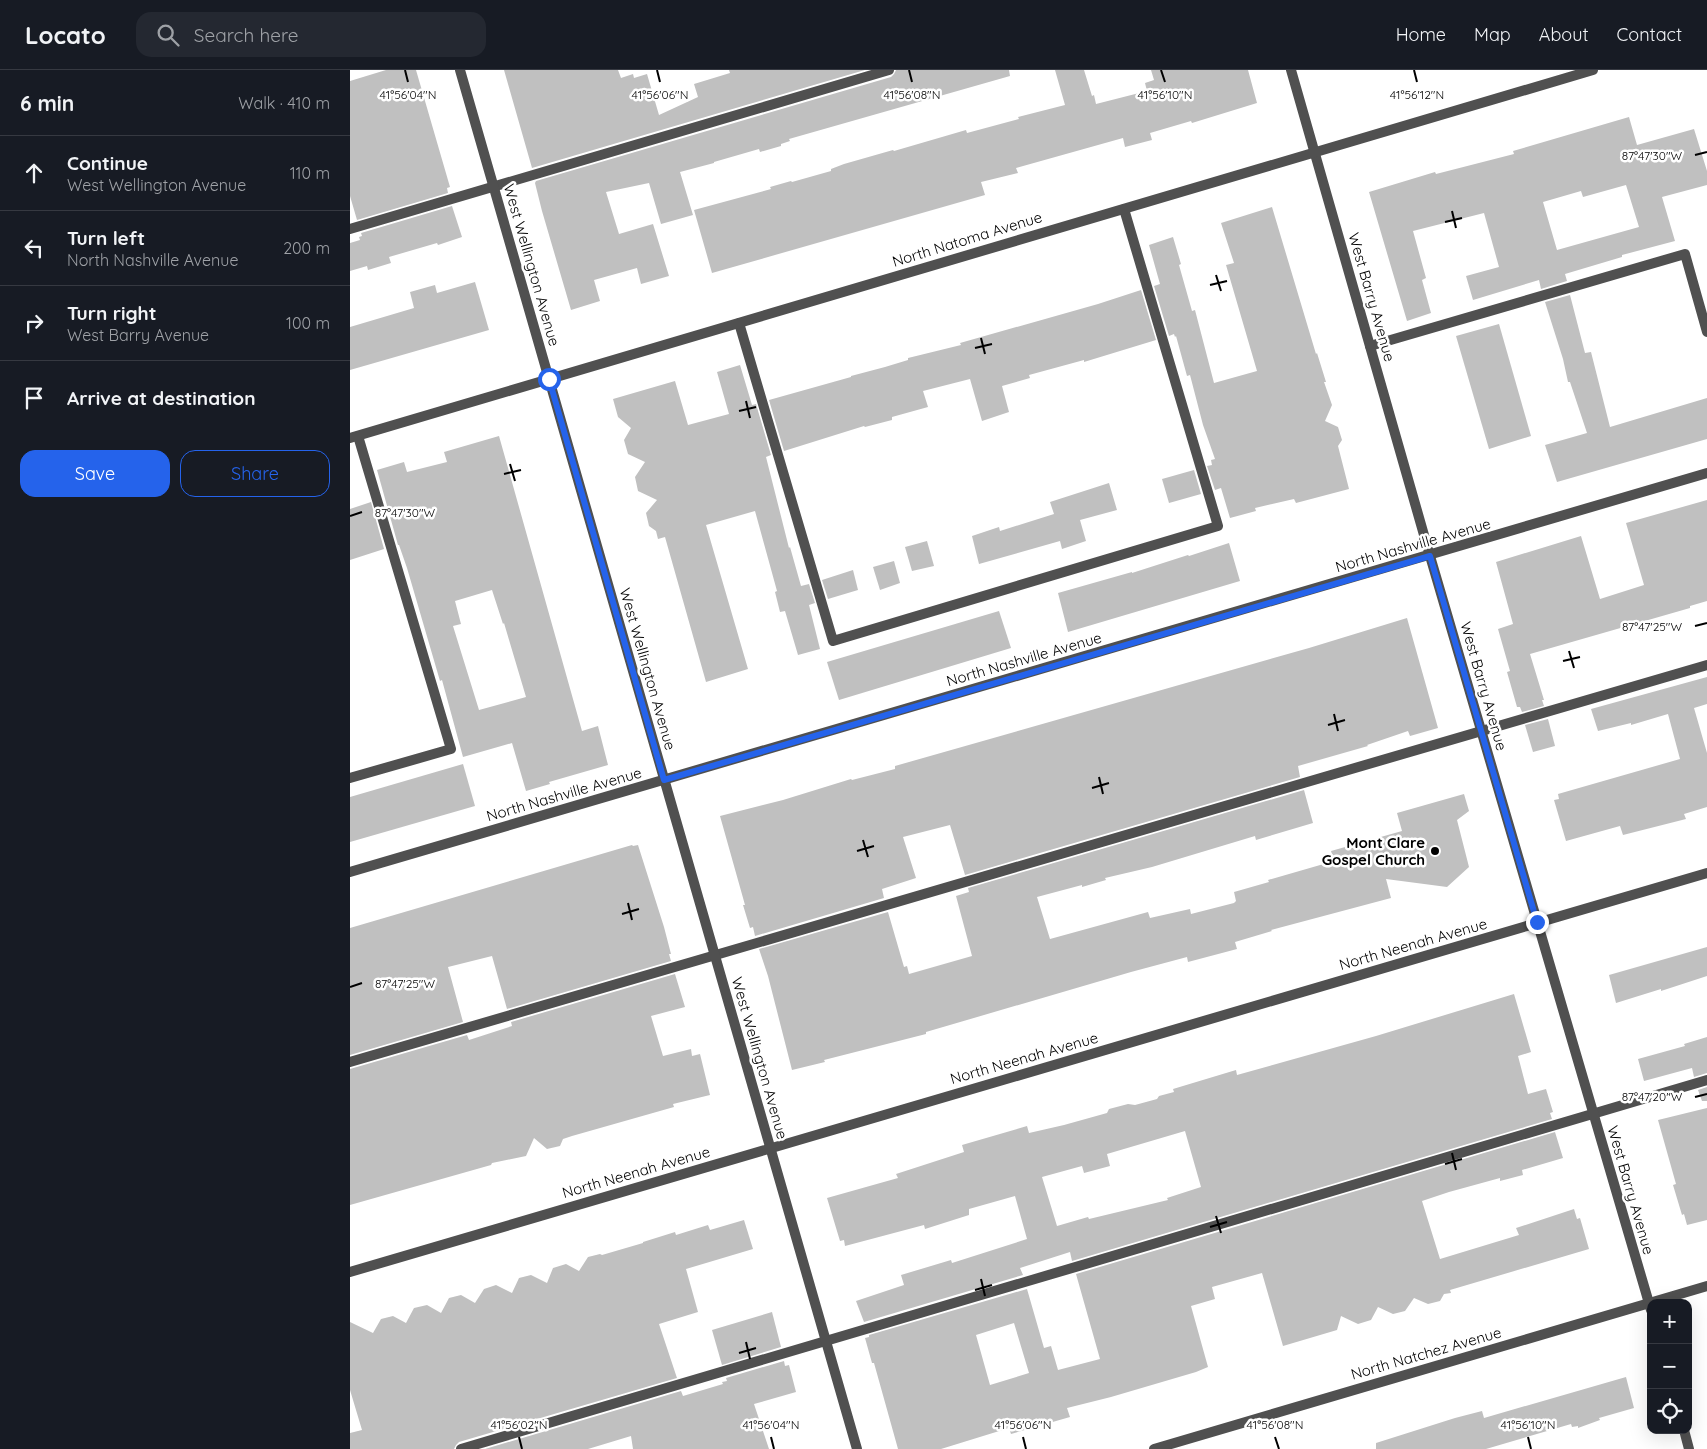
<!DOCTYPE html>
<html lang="en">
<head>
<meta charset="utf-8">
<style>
	:root { --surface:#171b24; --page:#242831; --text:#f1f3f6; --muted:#9ea1a6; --line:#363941; --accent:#2563eb }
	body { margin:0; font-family:Quicksand,sans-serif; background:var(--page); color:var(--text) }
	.controls { position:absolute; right:15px; bottom:15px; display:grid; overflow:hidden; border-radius:10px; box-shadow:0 5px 20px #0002 }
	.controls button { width:45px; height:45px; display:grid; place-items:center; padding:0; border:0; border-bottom:1px solid var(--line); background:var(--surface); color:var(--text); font:25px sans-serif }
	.stop { position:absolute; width:15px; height:15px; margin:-11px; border:4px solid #2563eb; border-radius:50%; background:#fff }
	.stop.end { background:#2563eb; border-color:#fff; box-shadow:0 1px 5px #0008 }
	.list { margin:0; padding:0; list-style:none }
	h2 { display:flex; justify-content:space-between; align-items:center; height:65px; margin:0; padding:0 20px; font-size:21px }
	h2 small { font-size:16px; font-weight:400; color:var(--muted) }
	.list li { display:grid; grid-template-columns:32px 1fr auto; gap:15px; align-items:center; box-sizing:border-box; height:75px; padding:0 20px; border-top:1px solid var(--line) }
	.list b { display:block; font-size:19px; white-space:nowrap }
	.list p { margin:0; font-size:16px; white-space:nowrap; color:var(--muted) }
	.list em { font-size:16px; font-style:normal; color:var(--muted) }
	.actions { display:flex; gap:10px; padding:15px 20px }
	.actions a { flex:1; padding:11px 0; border:1px solid var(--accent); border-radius:15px; text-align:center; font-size:18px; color:var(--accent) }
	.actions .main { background:var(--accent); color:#fff }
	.icon { flex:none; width:28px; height:28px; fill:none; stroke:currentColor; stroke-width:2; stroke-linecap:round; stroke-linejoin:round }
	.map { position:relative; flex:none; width:1357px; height:1379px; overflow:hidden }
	header { display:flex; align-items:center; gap:30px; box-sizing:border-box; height:70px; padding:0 25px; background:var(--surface); border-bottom:1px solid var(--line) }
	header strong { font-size:24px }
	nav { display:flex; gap:28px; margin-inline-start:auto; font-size:18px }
	.search { width:350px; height:45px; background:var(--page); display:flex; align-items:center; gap:12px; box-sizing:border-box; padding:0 18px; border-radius:15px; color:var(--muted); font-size:19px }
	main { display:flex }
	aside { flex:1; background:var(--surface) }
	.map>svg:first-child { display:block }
	.building { fill:#c0c0c0; fill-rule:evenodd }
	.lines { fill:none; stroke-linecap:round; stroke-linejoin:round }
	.lane { stroke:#505050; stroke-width:10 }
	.street { stroke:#505050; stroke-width:10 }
	.route { stroke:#2563eb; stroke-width:6 }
	.ticks { fill:none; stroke:#000; stroke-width:2 }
	.poi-dot { fill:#000; stroke:#fff; stroke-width:2 }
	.labels { text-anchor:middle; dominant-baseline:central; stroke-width:5; stroke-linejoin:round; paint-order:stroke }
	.street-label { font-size:15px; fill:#000; stroke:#fff }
	.poi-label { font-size:15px; font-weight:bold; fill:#000; stroke:#fff; text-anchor:end }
	.ticks-label { font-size:12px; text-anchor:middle; fill:#000; stroke:#fff; stroke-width:5; stroke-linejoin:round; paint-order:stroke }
</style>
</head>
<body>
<header>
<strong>Locato</strong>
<div class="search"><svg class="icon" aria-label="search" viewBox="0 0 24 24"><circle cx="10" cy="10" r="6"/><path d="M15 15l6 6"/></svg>Search here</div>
<nav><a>Home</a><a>Map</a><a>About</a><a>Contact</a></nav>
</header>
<main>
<aside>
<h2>6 min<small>Walk · 410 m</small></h2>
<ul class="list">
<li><svg class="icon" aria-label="ahead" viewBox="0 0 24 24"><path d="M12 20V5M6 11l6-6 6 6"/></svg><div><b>Continue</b><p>West Wellington Avenue</p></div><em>110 m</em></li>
<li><svg class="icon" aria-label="left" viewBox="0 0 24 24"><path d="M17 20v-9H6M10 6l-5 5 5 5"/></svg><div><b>Turn left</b><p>North Nashville Avenue</p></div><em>200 m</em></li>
<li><svg class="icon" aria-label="right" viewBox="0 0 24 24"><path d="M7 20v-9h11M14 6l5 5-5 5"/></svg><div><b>Turn right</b><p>West Barry Avenue</p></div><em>100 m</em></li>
<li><svg class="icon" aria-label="arrive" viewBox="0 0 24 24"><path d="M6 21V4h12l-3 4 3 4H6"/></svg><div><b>Arrive at destination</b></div></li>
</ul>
<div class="actions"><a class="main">Save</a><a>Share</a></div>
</aside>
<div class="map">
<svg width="1357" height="1379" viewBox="0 0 1357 1379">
	<rect width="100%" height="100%" fill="#fff"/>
	<g class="building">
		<polygon points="36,0 66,0 100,117 97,118 98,123 7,150 0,126 0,11"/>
		<polygon points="154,0 268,0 271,8 283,4 284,8 297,4 309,45 348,27 344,14 380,3 379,0 515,0 182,98"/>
		<polygon points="546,0 659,0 660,6 439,69 440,71 431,74 431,76 410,82 409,79 364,92 364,93 330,102 343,145 311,154 299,113 256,122 269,164 303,154 319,206 291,214 287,198 244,210 250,231 221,240 192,141 185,113 186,111 541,7 544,4"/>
		<polygon points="705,0 734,0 742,26 744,25 746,34 797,21 795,13 804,10 801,0 898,0 907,33 842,53 841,51 800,63 802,70 775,77 773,68 666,98 668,103 631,112 635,125 362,203 344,140 421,119 420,117 441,111 442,112 481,101 481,99 494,94 543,80 544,81 616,60 617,63 669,49 668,47 715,35"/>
		<path d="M1279 47 1287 75 1344 59 1357 101V115L1312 127 1325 171 1272 185V187L1215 204 1217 211 1191 219 1189 210 1123 230 1116 206 1149 197 1134 143 1063 161 1076 208 1072 210 1081 243 1057 251 1019 122 1085 102 1086 104 1164 84 1163 81ZM1276 115 1289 157 1207 180 1193 132 1231 121 1233 127Z"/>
		<polygon points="102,136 112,167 88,175 87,173 39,187 41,193 18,200 17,196 0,201 0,173 10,170 9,167 12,166 11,163"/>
		<polygon points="922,137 966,284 967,283 976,312 974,312 982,335 975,351 988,357 992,370 988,376 999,419 946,433 944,429 905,438 906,441 880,448 871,418 865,420 857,396 862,395 861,390 865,389 853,355 840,305 837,306 826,266 825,267 824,264 819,266 804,216 810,214 799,175 823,167 831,194 829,195 842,241 845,240 864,313 907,301 876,195 884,193 871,153"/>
		<polygon points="125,212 139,260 0,300 0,257 64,238 60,222 85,215 87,223"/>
		<polygon points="791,220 806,270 734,292 734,290 679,305 680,308 652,316 659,342 632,351 620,309 573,321 578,337 542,347 542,350 515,357 514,356 434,381 419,330 501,307 501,306 535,297 558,290 558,288 611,275 610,273 748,234"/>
		<polygon points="1220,225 1235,283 1241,282 1260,357 1357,328 1357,369 1207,412 1195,375 1237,363 1220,312 1218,312 1213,289 1195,232"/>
		<polygon points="1149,254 1181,366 1139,379 1106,266"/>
		<polygon points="390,295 402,335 406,334 421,385 416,387 439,478 440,477 451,516 459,514 465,533 459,535 470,579 448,585 435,541 430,542 425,522 427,521 405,441 356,455 398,599 356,612 315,467 308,469 306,461 299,456 296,443 307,430 288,421 285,407 295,392 278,384 274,370 281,358 268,347 263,329 325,311 338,355 379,344 367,302"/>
		<path d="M149 366 232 661 248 656 258 695 199 712 200 714 176 721 162 673 113 687 92 610 90 611 57 498 49 475H48L27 400 54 392 57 402 97 392 94 382ZM142 520 153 554 154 553 176 627 129 640 103 556 111 554 105 531Z"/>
		<polygon points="844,400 851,424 819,433 812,409"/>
		<polygon points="759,413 767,440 730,450 736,471 712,479 710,471 629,494 622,466 649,457 650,461 704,444 700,432"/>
		<polygon points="1357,430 1357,531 1340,536 1340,538 1180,584 1194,630 1192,630 1194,636 1172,642 1170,637 1167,637 1157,602 1160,601 1148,559 1163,554 1146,492 1231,466 1250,529 1294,515 1276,453"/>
		<polygon points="21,432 34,479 0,490 0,439"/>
		<polygon points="577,471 584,496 562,501 555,477"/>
		<polygon points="879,473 890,511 718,562 708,523 782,502 782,503 838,485 839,486"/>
		<polygon points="544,491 550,513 530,520 523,497"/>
		<polygon points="503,500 508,520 478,529 472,510"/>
		<polygon points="649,541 661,578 489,630 477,592"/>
		<polygon points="1057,548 1088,658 1060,666 1058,661 1017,675 1018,676 948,696 950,707 615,805 600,755 553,767 566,808 532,819 534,828 405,866 403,857 400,858 393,835 395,835 370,746 433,730 501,709 502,710 545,699 545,696 959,578"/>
		<polygon points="1357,607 1357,634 1344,638 1357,683 1357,737 1334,744 1336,749 1273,765 1270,756 1216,771 1204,730 1209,729 1208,724 1330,689 1318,644 1281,655 1281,653 1248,661 1241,639"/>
		<polygon points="1198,649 1205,676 1183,682 1175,655"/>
		<polygon points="113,694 125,736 0,772 0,727"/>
		<polygon points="954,720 963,753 906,770 905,766 802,797 755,808 756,810 732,817 732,815 687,827 700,869 798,842 800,848 840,839 841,844 884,833 886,831 884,822 919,812 918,810 984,791 981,781 1052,761 1047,743 1114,724 1119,741 1107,750 1119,797 1097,817 1036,809 1041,828 921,860 922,861 885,872 887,879 838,892 837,887 781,902 576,962 576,964 474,990 475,992 442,1000 418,906 409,879 538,842 554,897 557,896 559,904 622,886 606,826 619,822 618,818"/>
		<polygon points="282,775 283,776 288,775 314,857 321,884 319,884 321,891 157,939 142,886 98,897 113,952 0,985 0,858"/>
		<polygon points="1357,877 1357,906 1311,921 1311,919 1266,933 1259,905"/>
		<polygon points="325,904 335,937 301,946 313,986 341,979 342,986 350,984 360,1025 323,1034 324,1037 222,1066 213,1069 210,1076 197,1079 184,1068 176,1086 142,1093 141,1095 0,1135 0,999 117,965 119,970 162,956 161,952"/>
		<path d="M1164 924 1181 982 1168 986 1178 1024 1196 1019 1203 1042 1200 1043 1202 1049 722 1191 720 1182 670 1198 673 1205 514 1252 506 1231 554 1215 551 1205 601 1190 602 1193 677 1169 665 1126 619 1139V1145L575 1159 574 1155 495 1176 494 1170 490 1171 477 1128 548 1108 546 1104 614 1082 612 1075 677 1056 679 1063 714 1055 757 1043 759 1039 778 1034 785 1035 807 1029 809 1026 824 1022 823 1019 886 1000 887 1005 1026 966ZM835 1061 851 1117 817 1128 818 1130 739 1149 738 1147 707 1156 692 1107 732 1096 734 1103 760 1096 757 1084Z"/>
		<polygon points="1357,967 1357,1003 1344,1007 1342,998 1294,1011 1288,989 1335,976 1334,974"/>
		<polygon points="1357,1017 1357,1031 1352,1031 1348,1020"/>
		<polygon points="1357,1038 1357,1150 1337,1155 1334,1144 1332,1145 1323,1115 1326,1114 1308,1050"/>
		<path d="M1205 1062 1213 1088 1172 1100 1173 1105 1150 1111V1108L1099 1122 1072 1131 1090 1189 1169 1165 1166 1158 1224 1139 1227 1149 1230 1148 1239 1179 1100 1220 1101 1223 1094 1224 1090 1231 1078 1234 1064 1228 1055 1241 1043 1244 1028 1237 1021 1250 1008 1254 991 1246 987 1260 933 1276 912 1203 862 1217 865 1229 841 1236 858 1297 846 1302 761 1327 717 1338 720 1347 661 1364 659 1358 591 1379H548L524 1293H522L515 1268 519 1267V1265L677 1219 694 1278 701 1276 708 1300 750 1289 726 1204ZM664 1253 679 1303 640 1315 626 1265Z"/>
		<polygon points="394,1150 403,1179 336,1199 348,1242 309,1254 327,1308 109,1372 106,1375 104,1379 0,1379 0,1363 12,1360 0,1320 0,1252 23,1263 31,1249 43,1246 56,1253 64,1238 77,1235 91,1243 99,1228 111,1225 125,1233 134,1219 146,1215 162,1223 169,1208 181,1205 197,1213 203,1198 216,1194 229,1201 238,1187 250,1184 252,1185 293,1173 293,1172 325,1162 326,1165 358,1155 360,1160"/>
		<polygon points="422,1242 431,1277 372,1295 362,1260"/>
		<polygon points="434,1291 435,1296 439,1295 446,1322 404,1334 419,1379 283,1379 281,1366 238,1379 135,1379 331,1321 333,1326 373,1314 372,1312 377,1311 376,1308"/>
		<polygon points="1276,1307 1284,1338 1249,1348 1250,1350 1228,1358 1228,1356 1222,1357 1221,1354 1136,1379 1026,1379 1026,1373 1105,1348 1132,1341 1134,1348"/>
	</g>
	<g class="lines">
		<g class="lane">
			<polyline points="0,159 539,0"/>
			<polyline points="389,253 483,571 868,456 774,139"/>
			<polyline points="1020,276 1335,184 1357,262"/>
			<polyline points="0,708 101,679 8,366"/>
			<polyline points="0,992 1357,595"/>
			<polyline points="111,1379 1357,1010"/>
		</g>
		<g class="street">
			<polyline points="110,0 507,1379"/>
			<polyline points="941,0 1080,486 1301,1240"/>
			<polyline points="0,368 1243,0"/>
			<polyline points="0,802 1357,403"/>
			<polyline points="0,1202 1357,803"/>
			<polyline points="1334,1360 1339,1379"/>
			<polyline points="804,1379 1357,1216"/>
		</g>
	</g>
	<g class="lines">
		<polyline class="route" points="199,309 314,710 1080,486 1187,852"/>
	</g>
	<path class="ticks" d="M55 0 58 12M307 0 310 12M559 0 562 12M811 0 815 12M1064 0 1067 12M1345 85 1357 82M1102 141 1106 158M1095 152 1112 148M866 205 871 221M860 215 877 211M631 268 635 284M625 278 642 274M396 331 400 348M389 341 406 337M160 394 165 411M154 404 171 400M0 446 12 442M1345 556 1357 553M1219 581 1224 598M1213 591 1230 587M984 644 988 661M978 655 995 650M749 707 753 724M742 718 759 713M513 770 518 787M507 781 524 776M278 833 282 850M272 844 289 839M0 917 12 913M1345 1027 1357 1024M1102 1083 1106 1100M1095 1094 1112 1089M866 1146 871 1163M860 1157 877 1152M631 1209 635 1226M625 1220 642 1215M396 1272 400 1289M389 1283 406 1278M169 1367 172 1379M421 1367 424 1379M673 1367 676 1379M925 1367 929 1379M1178 1367 1181 1379"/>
	<circle class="poi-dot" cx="1085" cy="781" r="5"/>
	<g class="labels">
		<g class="street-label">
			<text transform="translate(617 169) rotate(-17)">North Natoma Avenue</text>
			<text transform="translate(182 195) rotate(74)">West Wellington Avenue</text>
			<text transform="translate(1022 227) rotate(74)">West Barry Avenue</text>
			<text transform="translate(1063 475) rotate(-16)">North Nashville Avenue</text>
			<text transform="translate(674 589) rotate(-16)">North Nashville Avenue</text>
			<text transform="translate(298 599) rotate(74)">West Wellington Avenue</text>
			<text transform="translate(1134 616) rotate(74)">West Barry Avenue</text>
			<text transform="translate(214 724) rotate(-16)">North Nashville Avenue</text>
			<text transform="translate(1063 874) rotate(-16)">North Neenah Avenue</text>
			<text transform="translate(410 988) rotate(74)">West Wellington Avenue</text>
			<text transform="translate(674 988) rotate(-16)">North Neenah Avenue</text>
			<text transform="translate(286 1102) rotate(-16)">North Neenah Avenue</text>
			<text transform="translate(1281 1120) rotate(74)">West Barry Avenue</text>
			<text transform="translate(1076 1283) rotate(-16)">North Natchez Avenue</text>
		</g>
		<g class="poi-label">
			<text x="1075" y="772">Mont Clare<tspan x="1075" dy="17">Gospel Church</tspan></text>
		</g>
	</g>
	<g class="ticks-label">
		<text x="1067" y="29">41°56'12"N</text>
		<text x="58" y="29">41°56'04"N</text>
		<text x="310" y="29">41°56'06"N</text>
		<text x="562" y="29">41°56'08"N</text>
		<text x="815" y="29">41°56'10"N</text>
		<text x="1302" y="90">87°47'30"W</text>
		<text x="55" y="447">87°47'30"W</text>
		<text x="1302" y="561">87°47'25"W</text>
		<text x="55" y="918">87°47'25"W</text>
		<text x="1302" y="1031">87°47'20"W</text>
		<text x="169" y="1359">41°56'02"N</text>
		<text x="421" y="1359">41°56'04"N</text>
		<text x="673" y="1359">41°56'06"N</text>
		<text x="925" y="1359">41°56'08"N</text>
		<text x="1178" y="1359">41°56'10"N</text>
	</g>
</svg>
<div class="controls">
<button>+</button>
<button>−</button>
<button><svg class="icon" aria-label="locate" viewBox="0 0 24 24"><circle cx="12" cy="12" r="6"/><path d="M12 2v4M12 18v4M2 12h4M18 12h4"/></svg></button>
</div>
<div class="stop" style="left:199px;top:309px"></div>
<div class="stop end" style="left:1187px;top:852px"></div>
</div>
</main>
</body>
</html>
